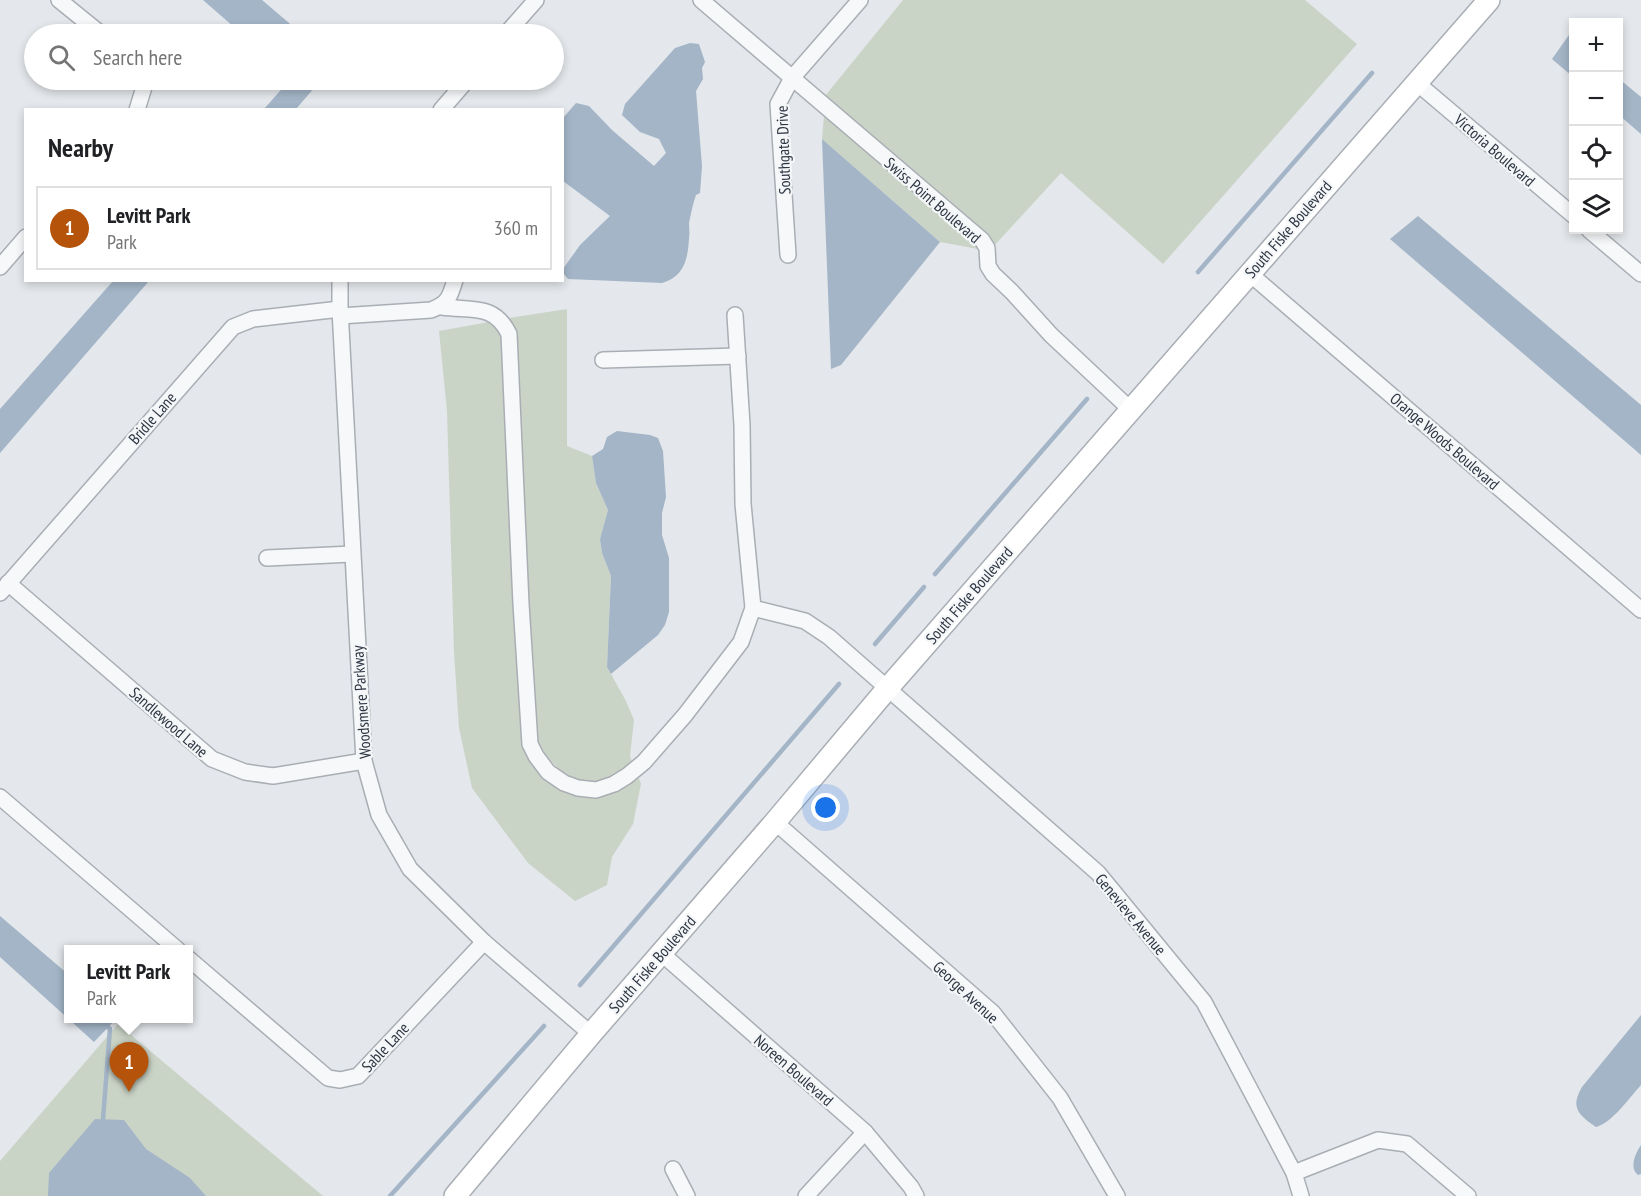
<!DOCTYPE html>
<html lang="en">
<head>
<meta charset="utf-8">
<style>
	:root { --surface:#fff; --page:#f6f6f6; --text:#202124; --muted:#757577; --line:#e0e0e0; --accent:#b45309 }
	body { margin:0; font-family:"PT Sans Narrow",sans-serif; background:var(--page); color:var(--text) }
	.controls { position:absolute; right:18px; top:18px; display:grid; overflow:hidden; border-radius:0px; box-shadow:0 3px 9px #0003 }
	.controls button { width:54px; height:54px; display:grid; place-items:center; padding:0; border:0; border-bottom:2px solid var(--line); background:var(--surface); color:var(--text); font:30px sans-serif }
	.you { position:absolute; left:826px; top:808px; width:21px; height:21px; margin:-15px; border:4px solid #fff; border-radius:50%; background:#1a73e8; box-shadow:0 0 0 9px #1a73e833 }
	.badge { display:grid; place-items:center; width:39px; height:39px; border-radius:50%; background:var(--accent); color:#fff; font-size:20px; font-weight:700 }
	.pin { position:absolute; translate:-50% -50px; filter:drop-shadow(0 2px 3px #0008) }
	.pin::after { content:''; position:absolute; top:32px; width:21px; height:18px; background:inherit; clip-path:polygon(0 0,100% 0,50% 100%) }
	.popup { position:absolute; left:64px; top:945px; width:129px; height:78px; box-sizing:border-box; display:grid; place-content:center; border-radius:0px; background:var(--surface); filter:drop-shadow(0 2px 4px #0005); font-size:20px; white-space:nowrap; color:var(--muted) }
	.popup b { font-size:22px; color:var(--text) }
	.popup::after { content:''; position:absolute; left:50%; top:100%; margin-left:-12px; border:12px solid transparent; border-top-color:var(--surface) }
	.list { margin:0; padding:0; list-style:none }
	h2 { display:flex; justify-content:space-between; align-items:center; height:78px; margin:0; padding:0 24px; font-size:26px }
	h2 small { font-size:20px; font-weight:400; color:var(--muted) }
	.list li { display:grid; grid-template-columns:39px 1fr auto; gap:18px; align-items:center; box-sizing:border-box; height:84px; margin:0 12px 12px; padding:0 12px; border:2px solid var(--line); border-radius:0px }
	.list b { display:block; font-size:22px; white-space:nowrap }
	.list p { margin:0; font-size:20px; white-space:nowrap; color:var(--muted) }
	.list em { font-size:20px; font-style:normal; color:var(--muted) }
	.icon { flex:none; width:33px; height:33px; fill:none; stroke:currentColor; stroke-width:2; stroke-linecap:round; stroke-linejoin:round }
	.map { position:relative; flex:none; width:1641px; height:1196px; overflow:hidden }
	.search { position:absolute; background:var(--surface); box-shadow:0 3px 9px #0003; left:24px; top:24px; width:540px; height:66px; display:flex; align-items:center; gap:15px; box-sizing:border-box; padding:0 21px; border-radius:33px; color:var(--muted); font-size:22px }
	.panel { position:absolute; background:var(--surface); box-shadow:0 3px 9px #0003; left:24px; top:108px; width:540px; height:174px; border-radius:0px }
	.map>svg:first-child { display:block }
	.green { fill:#cad4c6 }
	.water { fill:#a3b5c7 }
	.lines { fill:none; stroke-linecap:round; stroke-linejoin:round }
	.stream { stroke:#a3b5c7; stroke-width:4.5 }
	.minor-casing { stroke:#a9aeb5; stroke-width:18 }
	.secondary-casing { stroke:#a9aeb5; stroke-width:24 }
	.minor { stroke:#f7f8f9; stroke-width:15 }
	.secondary { stroke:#fff; stroke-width:21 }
	.labels { text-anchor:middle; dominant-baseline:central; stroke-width:4.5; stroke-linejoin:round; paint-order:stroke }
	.street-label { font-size:16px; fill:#2d3542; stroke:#f4f6f8 }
</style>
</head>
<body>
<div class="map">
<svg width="1641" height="1196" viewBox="0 0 1641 1196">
	<rect width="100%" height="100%" fill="#e4e7eb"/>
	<g class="green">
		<polygon points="903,0 1305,0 1357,44 1163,264 1061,173 994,246 987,234 970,219 825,96"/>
		<polygon points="824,116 959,231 978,249 940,242 822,139"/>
		<path d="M567 309V446L592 456 596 483 608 510 600 539 602 553 611 576 607 667 626 701 634 720 630 756 632 762C622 771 610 781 596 782 568 783 549 763 538 741L529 603 517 333 509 318Z"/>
		<path d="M489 322 493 324 502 337 514 606 523 748C548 797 593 814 638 776L641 784 633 824 612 857 607 885 575 901 528 863 472 788 459 728 454 652 447 411 439 331Z"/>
		<polygon points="118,1024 323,1196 0,1196 0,1161"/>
	</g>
	<g class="water">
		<polygon points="203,0 262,0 302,34 242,34"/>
		<polygon points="1569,35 1573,40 1573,77 1552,59"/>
		<path d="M690 43 699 44 705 62 702 68 703 79 696 91 702 166 700 193 696 195C693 203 691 214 689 223 689 228 690 233 689 238 688 259 684 277 662 283L568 279 563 273V269L580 245 610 216 563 181V118L576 103 589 106 612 130 654 166 666 153 659 139 640 132 622 115 625 104 675 48Z"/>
		<polygon points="1618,78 1641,97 1641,134 1619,115"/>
		<polygon points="285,80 321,80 296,109 264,109 287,83"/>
		<polygon points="822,139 940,242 841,365 831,369"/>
		<polygon points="1418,216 1641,405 1641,455 1390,239"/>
		<polygon points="113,281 149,281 0,453 0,409"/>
		<polygon points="617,431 650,435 658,438 663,451 666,497 662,513 662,535 669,558 669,612 665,625 658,635 611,674 607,667 611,576 602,553 600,539 608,510 596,483 592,456 603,449 607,437"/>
		<polygon points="0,916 69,975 69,1018 116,1019 94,1042 0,957"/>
		<path d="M1641 1015V1085C1630 1097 1612 1123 1596 1127 1578 1115 1570 1107 1582 1087Z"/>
		<polygon points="95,1119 124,1120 146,1149 190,1178 206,1196 48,1196 49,1173"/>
		<path d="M1641 1145V1174L1638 1175C1629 1168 1635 1154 1641 1145Z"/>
	</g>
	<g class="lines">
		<g class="stream">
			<polyline points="1198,272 1372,73"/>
			<polyline points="935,574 1087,399"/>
			<polyline points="875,644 924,587"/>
			<polyline points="580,985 839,684"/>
			<polyline points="98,1018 110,1029 103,1119"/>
			<polyline points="390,1196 544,1026"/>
		</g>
		<g class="minor-casing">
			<g id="minor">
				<polyline points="59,0 101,34"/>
				<polyline points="701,0 982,240 987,248 988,266 993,274 1012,292 1051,335 1131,410"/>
				<polyline points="506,34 536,0"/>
				<polyline points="1417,83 1574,216"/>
				<polyline points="137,110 144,87 141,80"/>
				<polyline points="441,110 467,80"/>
				<polyline points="1589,230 1641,274"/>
				<polyline points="788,255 778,104 792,78 860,0"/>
				<polyline points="0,267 26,237"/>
				<polyline points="1249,273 1641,610"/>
				<polyline points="340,280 340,309 364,761 379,815 410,869 484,942 591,1034"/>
				<path d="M442 307C471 311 494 303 509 334L521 604 530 744 536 756 548 772 564 783 578 788 596 790 614 784 627 776 644 762 685 715 741 642 753 608 743 504 742 425 735 315"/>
				<path d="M340 316 431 310C448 304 450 297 455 280"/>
				<polyline points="603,360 738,356"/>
				<polyline points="267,558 352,554"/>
				<polyline points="8,583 212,759 245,772 273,776 364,761"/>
				<polyline points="0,593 233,327 253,319 340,309"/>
				<polyline points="753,608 805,621 829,637 1098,873 1204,1002 1294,1173 1301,1196"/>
				<polyline points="0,797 178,950"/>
				<polyline points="775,822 993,1013 1060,1098 1117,1196"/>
				<polyline points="661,953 865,1132 911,1187 916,1196"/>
				<polyline points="189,959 328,1078 340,1080 358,1076 484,942"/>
				<polyline points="673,1169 687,1196"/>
				<polyline points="1294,1173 1378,1140 1407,1144 1468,1196"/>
				<polyline points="806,1196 865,1132"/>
			</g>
		</g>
		<g class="secondary-casing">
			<polyline id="secondary" points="455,1196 591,1034 775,822 887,689 1489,0"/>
		</g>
		<use href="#minor" class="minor"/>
		<use href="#secondary" class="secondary"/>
	</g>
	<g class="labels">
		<g class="street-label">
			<text transform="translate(783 150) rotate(-92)">Southgate Drive</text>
			<text transform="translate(1495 150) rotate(41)">Victoria Boulevard</text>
			<text transform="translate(933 200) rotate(41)">Swiss Point Boulevard</text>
			<text transform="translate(1288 229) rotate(-49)">South Fiske Boulevard</text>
			<text transform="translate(152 418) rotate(-49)">Bridle Lane</text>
			<text transform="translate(1445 441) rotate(41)">Orange Woods Boulevard</text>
			<text transform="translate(969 595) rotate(-49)">South Fiske Boulevard</text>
			<text transform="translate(361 702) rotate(-94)">Woodsmere Parkway</text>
			<text transform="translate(169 722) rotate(41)">Sandlewood Lane</text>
			<text transform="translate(1131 914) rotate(50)">Genevieve Avenue</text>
			<text transform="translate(652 964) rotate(-49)">South Fiske Boulevard</text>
			<text transform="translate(966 992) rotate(43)">George Avenue</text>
			<text transform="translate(385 1047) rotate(-47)">Sable Lane</text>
			<text transform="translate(794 1070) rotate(41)">Noreen Boulevard</text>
		</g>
	</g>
</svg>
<div class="controls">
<button>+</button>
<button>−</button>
<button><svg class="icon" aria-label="locate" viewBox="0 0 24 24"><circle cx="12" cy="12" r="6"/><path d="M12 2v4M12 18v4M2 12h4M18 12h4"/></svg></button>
<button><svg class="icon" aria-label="layers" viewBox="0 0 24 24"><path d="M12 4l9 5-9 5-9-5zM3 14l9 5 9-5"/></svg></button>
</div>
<div class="you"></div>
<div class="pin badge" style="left:129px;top:1092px">1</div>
<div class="popup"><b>Levitt Park</b>Park</div>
<div class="search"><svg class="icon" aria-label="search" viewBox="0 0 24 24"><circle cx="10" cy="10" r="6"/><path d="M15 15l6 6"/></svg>Search here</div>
<section class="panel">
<h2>Nearby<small></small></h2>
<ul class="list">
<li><span class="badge">1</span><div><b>Levitt Park</b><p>Park</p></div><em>360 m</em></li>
</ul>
</section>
</div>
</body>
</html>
